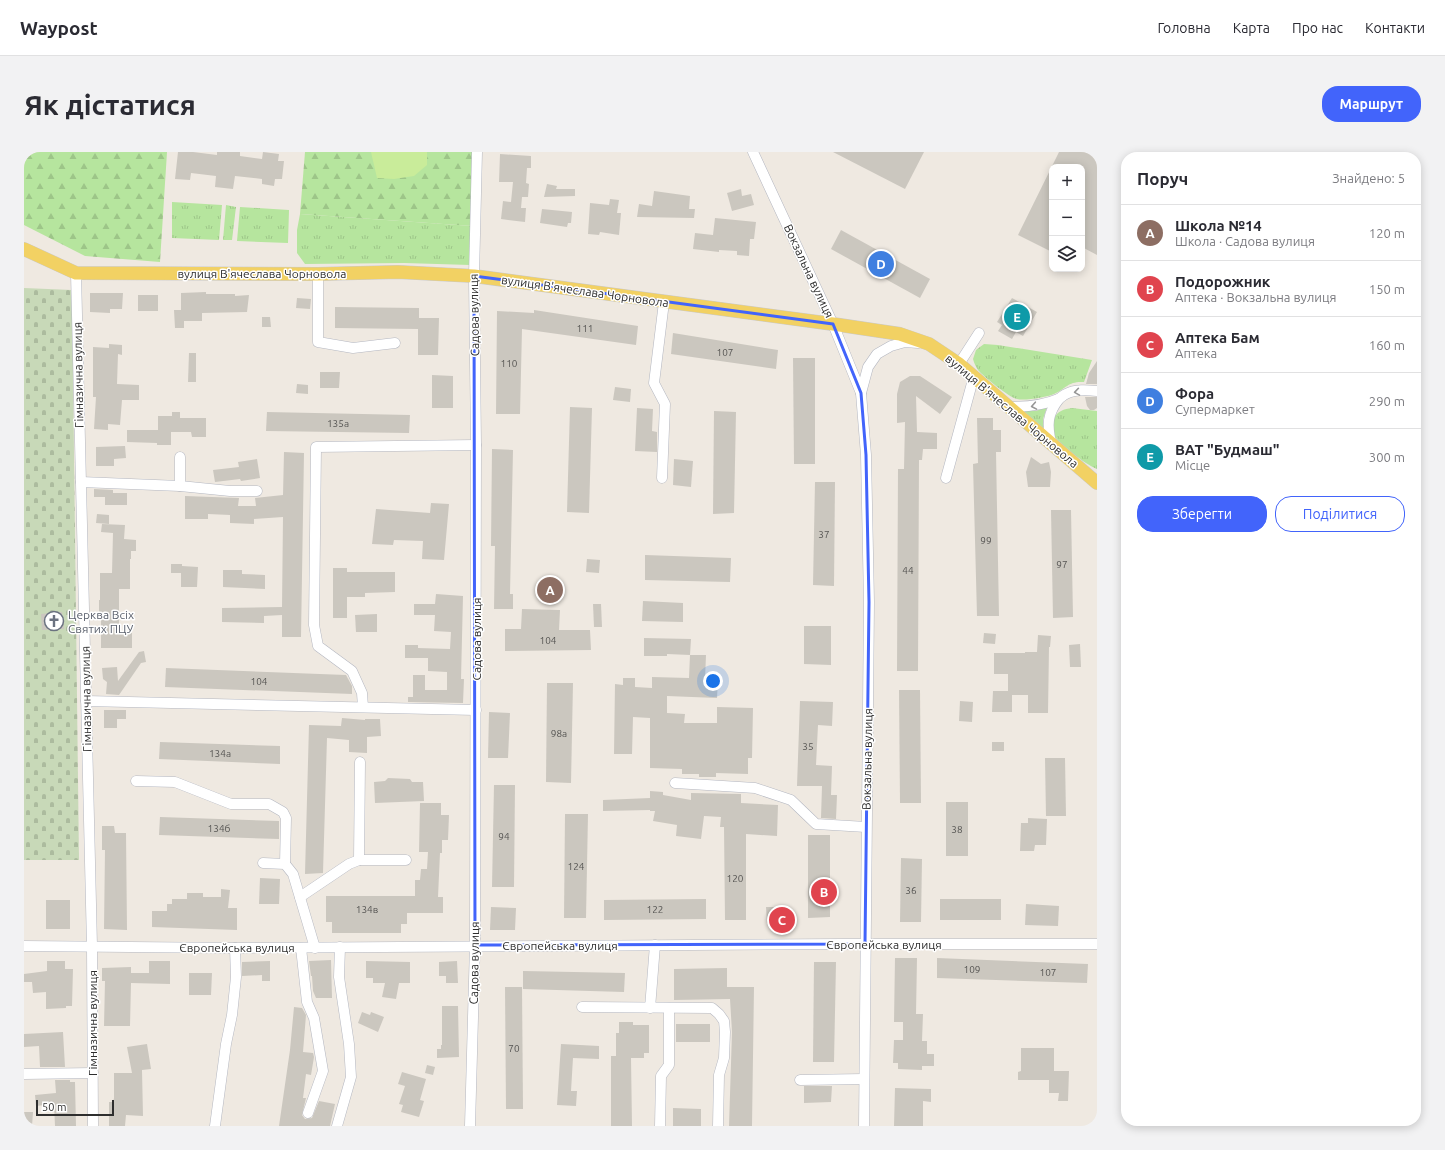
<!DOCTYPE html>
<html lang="uk">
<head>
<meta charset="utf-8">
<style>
	:root { --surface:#fff; --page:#f2f2f3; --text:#2b2b33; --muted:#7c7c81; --line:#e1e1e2; --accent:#4264fb }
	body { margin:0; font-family:Ubuntu,sans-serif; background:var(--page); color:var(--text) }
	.controls { position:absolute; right:12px; top:12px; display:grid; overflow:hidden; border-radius:8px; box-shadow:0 2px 10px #0003 }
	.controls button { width:36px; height:36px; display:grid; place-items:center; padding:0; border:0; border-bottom:1px solid var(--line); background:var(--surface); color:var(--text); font:20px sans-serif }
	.scale { position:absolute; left:12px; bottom:10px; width:78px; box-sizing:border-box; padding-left:4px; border:2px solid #2e2e2e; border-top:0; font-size:11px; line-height:14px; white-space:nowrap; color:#2e2e2e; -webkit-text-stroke:3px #fff; paint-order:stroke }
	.you { position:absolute; left:689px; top:529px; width:14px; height:14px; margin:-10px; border:3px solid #fff; border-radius:50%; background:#1a73e8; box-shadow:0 0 0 6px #1a73e833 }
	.badge { display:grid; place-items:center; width:26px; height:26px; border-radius:50%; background:var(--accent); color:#fff; font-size:13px; font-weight:700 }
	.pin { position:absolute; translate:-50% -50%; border:2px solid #fff; box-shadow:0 1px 4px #0006 }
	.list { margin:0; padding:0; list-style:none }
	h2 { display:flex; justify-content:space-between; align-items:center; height:52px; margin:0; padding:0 16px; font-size:17px }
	h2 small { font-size:13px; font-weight:400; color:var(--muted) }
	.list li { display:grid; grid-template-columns:26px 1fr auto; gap:12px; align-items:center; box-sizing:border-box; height:56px; padding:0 16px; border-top:1px solid var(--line) }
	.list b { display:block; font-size:15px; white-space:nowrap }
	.list p { margin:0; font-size:13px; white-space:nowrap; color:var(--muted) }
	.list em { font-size:13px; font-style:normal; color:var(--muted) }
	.actions { display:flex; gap:8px; padding:12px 16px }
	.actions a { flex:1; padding:9px 0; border:1px solid var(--accent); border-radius:16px; text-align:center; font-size:14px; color:var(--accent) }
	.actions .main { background:var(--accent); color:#fff }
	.icon { flex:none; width:22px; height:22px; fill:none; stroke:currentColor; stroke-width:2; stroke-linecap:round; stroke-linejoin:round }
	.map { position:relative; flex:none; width:1073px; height:974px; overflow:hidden; border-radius:16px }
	header { display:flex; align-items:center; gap:24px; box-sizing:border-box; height:56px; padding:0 20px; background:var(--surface); border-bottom:1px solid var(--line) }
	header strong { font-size:19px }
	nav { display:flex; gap:22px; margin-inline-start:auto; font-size:14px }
	.intro { display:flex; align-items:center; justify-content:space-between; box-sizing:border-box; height:96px; padding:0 24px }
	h1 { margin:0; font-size:28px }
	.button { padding:10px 18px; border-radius:16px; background:var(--accent); color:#fff; font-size:14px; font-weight:700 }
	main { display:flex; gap:24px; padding:0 24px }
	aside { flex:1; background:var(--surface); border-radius:16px; box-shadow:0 2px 10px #0003 }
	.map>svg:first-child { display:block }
	.grass { fill:url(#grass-tufts) }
	.forest { fill:url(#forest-firs) }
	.cemetery { fill:url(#cemetery-stones) }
	.pitch { fill:#c9ec9a }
	.building { fill:#cbc7bf }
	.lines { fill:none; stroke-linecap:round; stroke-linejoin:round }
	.minor-casing { stroke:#b4b7c1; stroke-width:11 }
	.major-casing { stroke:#c9c9c9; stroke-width:14 }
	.minor { stroke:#fff; stroke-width:10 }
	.major { stroke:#f2d163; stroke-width:13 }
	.oneway { stroke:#969696 }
	.marked { fill:none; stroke:#4264fb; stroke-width:3; stroke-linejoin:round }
	.labels { text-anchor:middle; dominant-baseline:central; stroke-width:3; stroke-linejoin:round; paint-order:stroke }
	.number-label { font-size:10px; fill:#555452 }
	.street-label { font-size:12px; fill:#2e2e2e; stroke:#fff }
	.worship-label { font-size:12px; fill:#5b616d; stroke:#fff; text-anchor:start }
</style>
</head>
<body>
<header>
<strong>Waypost</strong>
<nav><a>Головна</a><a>Карта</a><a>Про нас</a><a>Контакти</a></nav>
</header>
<div class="intro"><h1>Як дістатися</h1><a class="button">Маршрут</a></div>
<main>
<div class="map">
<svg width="1073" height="974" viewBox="0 0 1073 974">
	<defs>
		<pattern id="grass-tufts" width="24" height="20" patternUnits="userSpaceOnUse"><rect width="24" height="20" fill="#b6e59e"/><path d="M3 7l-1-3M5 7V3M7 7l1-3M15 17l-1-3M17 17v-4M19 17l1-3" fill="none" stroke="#9dc588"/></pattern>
		<pattern id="forest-firs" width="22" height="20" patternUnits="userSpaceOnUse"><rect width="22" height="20" fill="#b6e59e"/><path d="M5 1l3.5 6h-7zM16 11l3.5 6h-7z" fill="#9dc588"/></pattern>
		<pattern id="cemetery-stones" width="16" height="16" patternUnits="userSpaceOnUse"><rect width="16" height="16" fill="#c8d9b8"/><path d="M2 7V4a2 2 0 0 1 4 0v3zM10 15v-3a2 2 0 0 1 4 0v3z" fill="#acbb9e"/></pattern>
	</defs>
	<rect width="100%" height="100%" fill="#efe9e1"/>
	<g class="grass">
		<polygon points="148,50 198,53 195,88 148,86"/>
		<polygon points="202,53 212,55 208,88 199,88"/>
		<polygon points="216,55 265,58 264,91 213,89"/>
		<polygon points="276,62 448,74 446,113 380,111 281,112 273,101 273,78"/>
		<path d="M960 192 974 193 1068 208 1060 230C1044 229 1043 236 1030 242 1023 245 1001 249 993 247 986 246 959 224 954 218 952 215 950 211 949 207L952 198Z"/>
		<polygon points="1023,255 1019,267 1020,277 998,259 1012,259"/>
		<path d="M1048 256 1073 259V317C1063 313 1030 290 1028 279 1027 275 1029 270 1030 267 1033 259 1040 257 1048 256Z"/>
	</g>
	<g class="forest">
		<polygon points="0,0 143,0 136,110 61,104 0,73"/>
		<polygon points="281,0 450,0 448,74 276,62"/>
	</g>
	<polygon class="cemetery" points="0,136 48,138 55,708 0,708"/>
	<polygon class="pitch" points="347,0 403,0 403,13 390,24 370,27 353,26"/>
	<g class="building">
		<polygon points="154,0 169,0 193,3 193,0 216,0 216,4 238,7 239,0 255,2 254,9 260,9 258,27 251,27 250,34 238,32 238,27 211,24 209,37 191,35 192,24 167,21 166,28 151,27"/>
		<polygon points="809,0 900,0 881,37"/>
		<polygon points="1035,0 1073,0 1073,103 1058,95 1058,15 1028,15 1028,100 994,83"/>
		<polygon points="476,2 507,4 507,16 503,16 502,31 505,32 504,45 498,45 497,56 502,56 501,70 477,67 479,49 487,50 489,30 475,30"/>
		<polygon points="523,32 533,34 532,37 551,37 551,44 520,45"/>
		<polygon points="717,37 718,44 727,42 730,53 708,59 703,41"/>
		<polygon points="630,39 666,44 665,57 671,57 670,66 613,65 615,52 628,54"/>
		<polygon points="586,47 595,48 593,61 597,61 595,83 576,80 575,83 564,82 566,51 585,53"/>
		<polygon points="518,57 548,60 547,71 544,71 543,75 516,71"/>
		<polygon points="691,66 732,70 730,87 726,87 725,104 713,103 713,99 695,98 695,100 669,97 671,81 689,83"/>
		<polygon points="817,78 906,127 896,146 807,97"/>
		<polygon points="182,140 182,142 211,142 211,144 225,143 223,160 178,161 178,169 160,169 160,176 151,176 150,158 157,158 157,141"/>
		<polygon points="66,141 99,141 98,157 86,157 86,161 66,160"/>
		<rect x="114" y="143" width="20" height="16"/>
		<polygon points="273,146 287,147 286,157 272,156"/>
		<polygon points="988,146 1013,160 999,184 992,180 988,187 974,179 978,173 973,170"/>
		<polygon points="311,155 395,156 395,166 415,166 414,203 394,203 394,177 311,176"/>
		<polygon points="510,158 614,174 612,193 498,177 496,262 472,262 473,159 510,161"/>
		<polygon points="238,165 246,165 247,175 238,175"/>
		<polygon points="649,181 754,198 752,217 647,202"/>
		<polygon points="85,192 98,193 98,203 94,202 93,232 115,233 115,248 98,248 96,273 84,272 84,278 70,277 72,245 69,245 69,195 85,196"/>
		<polygon points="165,201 172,201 172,230 164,230"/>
		<polygon points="769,206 791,206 791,312 770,312"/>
		<polygon points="1073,209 1073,232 1062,232 1065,221"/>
		<polygon points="296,220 316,220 315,236 296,236"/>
		<polygon points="408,223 429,224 429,256 408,256"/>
		<polygon points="886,224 896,224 928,245 916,262 892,244 893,280 913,281 913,297 899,297 898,308 895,308 894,519 873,519 874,317 880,317 881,270 873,271 873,242 876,230"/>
		<polygon points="273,232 284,233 284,242 272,241"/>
		<polygon points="591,235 607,237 606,250 589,248"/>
		<polygon points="1061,245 1073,245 1073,256 1070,258 1066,258 1063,254"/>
		<polygon points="546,255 568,256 565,361 543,360"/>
		<polygon points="613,256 629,257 628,279 633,280 633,300 611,299"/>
		<polygon points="690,259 712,260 710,361 689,362"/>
		<polygon points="148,260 156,260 156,266 182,266 182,285 168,285 167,280 147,280 147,293 133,293 133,291 103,290 103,278 134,278 134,264 148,264"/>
		<polygon points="243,260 386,263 385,281 242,279"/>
		<polygon points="953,266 969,266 969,278 977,278 977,300 972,300 975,464 953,464 949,312 954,311"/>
		<polygon points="101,294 102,306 90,307 90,314 72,314 72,295"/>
		<polygon points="468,297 489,298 486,442 489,442 489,457 470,457 471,394 467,394"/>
		<polygon points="260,300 280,301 277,485 258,485 258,463 240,464 240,471 198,470 198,456 258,455 259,365 230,367 230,372 206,371 206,363 184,362 184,367 161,367 161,344 215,346 214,354 232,354 231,346 259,343"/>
		<polygon points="1007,305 1017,312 1025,310 1027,320 1026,335 1004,335 1002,320"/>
		<polygon points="233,307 236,326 217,329 216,327 191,330 189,318 215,315 214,310"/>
		<polygon points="650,307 669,309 667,335 649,333"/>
		<polygon points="791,330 811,330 810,434 789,433"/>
		<polygon points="70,337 89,338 89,341 103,341 103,353 81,353 81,345 70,345"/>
		<polygon points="407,351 425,352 420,408 398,407 399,389 370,388 369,393 348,392 352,357 406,361"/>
		<polygon points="1027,358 1047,358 1049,465 1029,466"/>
		<polygon points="73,362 85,363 85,372 72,371"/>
		<polygon points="78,372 101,373 100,387 112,388 112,399 107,399 107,407 106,407 106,437 95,437 95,480 108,481 108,496 77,496 77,468 75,468 75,448 76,448 76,421 88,421 89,381 77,380"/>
		<polygon points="621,403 707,406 706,430 621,428"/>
		<polygon points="563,407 576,408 575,421 562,420"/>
		<polygon points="147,412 158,412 158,414 174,415 173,435 157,435 157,421 147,421"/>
		<polygon points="309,416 323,416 323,420 371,420 371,440 341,441 341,445 323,445 323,466 309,466"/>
		<polygon points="199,418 218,418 218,422 241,423 241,437 199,435"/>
		<polygon points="412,442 439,444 437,527 440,527 439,551 384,550 384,545 389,545 389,523 401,523 401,538 423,538 423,520 404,519 404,506 381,506 381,493 394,493 394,496 426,497 427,480 410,479 411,463 390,463 390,452 411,452"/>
		<polygon points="619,449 659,451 659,470 618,469"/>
		<polygon points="569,452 577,452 578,475 570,475"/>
		<polygon points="498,457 536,458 535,478 566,478 567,498 481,499 481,477 497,477"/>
		<polygon points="38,460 40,477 18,478 17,462"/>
		<polygon points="353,462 353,480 332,480 331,463"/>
		<polygon points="780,474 807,474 807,513 780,512"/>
		<polygon points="960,481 972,482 971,492 959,491"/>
		<polygon points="1014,483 1027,484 1026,495 1025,495 1024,561 1004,561 1004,543 988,543 988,560 968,560 969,539 984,539 984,522 970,522 970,501 1001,501 1001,500 1013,500"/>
		<polygon points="620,486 667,487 666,503 643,502 643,504 620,504"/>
		<polygon points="1056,492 1057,515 1046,515 1045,493"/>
		<polygon points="120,499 122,510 117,511 95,543 82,542 83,530 79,527 78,516 93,515 94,529 115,500"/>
		<polygon points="666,503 682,503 681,527 694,527 693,546 643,544 643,561 661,562 660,571 693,571 693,555 729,556 728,606 724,606 724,622 692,621 692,625 675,625 675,622 658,622 658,617 626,616 626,566 609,565 608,602 590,602 591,532 599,533 599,526 611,526 611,535 628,536 628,525 665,526"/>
		<polygon points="142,516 322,523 328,534 328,542 141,535"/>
		<polygon points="523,531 549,531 547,631 522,630"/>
		<polygon points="875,538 896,538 897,651 876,651"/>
		<polygon points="776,549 809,550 808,574 794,573 792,613 808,614 807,643 813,643 812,667 797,666 798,634 773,634"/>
		<polygon points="936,549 949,550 948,570 935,569"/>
		<polygon points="80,558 102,558 102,567 93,567 93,576 80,576"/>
		<polygon points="465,560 486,561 484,606 464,606"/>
		<polygon points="318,566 341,568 341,567 356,567 357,584 343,585 343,601 325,600 325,588 303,586 299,721 281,722 285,573 317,574"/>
		<polygon points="136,590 256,594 256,612 135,607"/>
		<rect x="968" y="590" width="12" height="9"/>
		<polygon points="1021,606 1041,606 1042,664 1022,664"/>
		<polygon points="364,626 386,627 388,630 399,630 400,649 351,651 350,630 361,629"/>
		<polygon points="470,633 491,633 490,735 468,735"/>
		<polygon points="626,639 639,640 639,643 667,648 667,641 717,642 717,651 754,653 753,684 722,682 722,768 701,768 700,675 696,675 697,665 680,664 677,687 652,684 653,673 629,669 631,659 626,659 626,658 579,659 579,648 626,646"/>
		<rect x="922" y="650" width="22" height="54"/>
		<polygon points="396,651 417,651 417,663 425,663 424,688 418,688 418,701 416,701 414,745 419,745 419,761 383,761 383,772 377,772 377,781 308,781 308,770 302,770 302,744 391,744 391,728 396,728 397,717 403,717 404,700 395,700"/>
		<polygon points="541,662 564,662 562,766 540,766"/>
		<polygon points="136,665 255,669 255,687 135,683"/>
		<polygon points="1004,666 1023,667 1022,693 1011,693 1010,699 996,699 997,671 1004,671"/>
		<polygon points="78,674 90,674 91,681 102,681 103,778 80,777 81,698 78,698"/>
		<polygon points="784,683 806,683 806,765 784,766"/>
		<polygon points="877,706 898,707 897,770 876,770"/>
		<polygon points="236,726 256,727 255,752 235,752"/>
		<polygon points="197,737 206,738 204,756 213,756 213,778 128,775 128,759 143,759 143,752 148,752 148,747 163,747 163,741 179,741 179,745 197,745"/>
		<polygon points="682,747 682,767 580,768 580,748"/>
		<rect x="916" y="747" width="61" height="21"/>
		<rect x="22" y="748" width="24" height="29"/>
		<polygon points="1002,752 1035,754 1034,774 1001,773"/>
		<polygon points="467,755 492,756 491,778 466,778"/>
		<polygon points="742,755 760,755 761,771 743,771"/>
		<polygon points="871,806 893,806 892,862 899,862 898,889 903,889 903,902 910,902 910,914 898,914 898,918 874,917 874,911 869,911 870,888 879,888 879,870 870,870"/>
		<polygon points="913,806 1064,812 1063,831 913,826"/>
		<polygon points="307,808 308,846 292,846 289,839 288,824 287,824 285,809"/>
		<polygon points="23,809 41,809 41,817 49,817 48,854 42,854 42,856 22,857 22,840 9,841 8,830 0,830 0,822 23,819"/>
		<polygon points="125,809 146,809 146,832 107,831 106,874 80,874 81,829 78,829 78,816 107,815 107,821 125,821"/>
		<polygon points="246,809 246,829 238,829 238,823 218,824 218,810"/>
		<polygon points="342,809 386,810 386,831 375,831 372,847 358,845 361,831 349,831 349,826 342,826"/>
		<polygon points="433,809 434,831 422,831 422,824 415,824 415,810"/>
		<polygon points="790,810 812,810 810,910 789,910"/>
		<polygon points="703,816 703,835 730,835 728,974 705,974 708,880 706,847 650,848 650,817"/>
		<polygon points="499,819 601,821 600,840 499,837"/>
		<polygon points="165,821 188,821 187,843 165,843"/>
		<polygon points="481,835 498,835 499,957 482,957"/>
		<polygon points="418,854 434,854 435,905 413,906 413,897 417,897 417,893 418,893"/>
		<polygon points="270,855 278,856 282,863 279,900 289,901 290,905 287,923 282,922 279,946 282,946 278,963 281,967 288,966 295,949 311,952 306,974 255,974 266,898"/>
		<polygon points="338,860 346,863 347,860 360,865 354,880 334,871"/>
		<polygon points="595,870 609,870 609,873 625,873 625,901 620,901 620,906 607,906 608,974 587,974 587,904 592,904 592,881 595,881"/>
		<rect x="652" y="872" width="34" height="18"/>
		<polygon points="39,880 41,915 16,915 15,894 0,895 0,882"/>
		<polygon points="123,892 127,917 118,918 119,964 102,963 101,974 85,974 85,950 89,950 90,946 90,921 108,921 103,895"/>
		<polygon points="537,892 575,894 575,907 549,906 547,939 553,939 552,954 533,953"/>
		<polygon points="997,896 1030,896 1030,919 1045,919 1044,949 1034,949 1035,941 1025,941 1025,928 994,928 994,920 997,919"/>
		<polygon points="403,913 411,915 409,923 401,921"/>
		<polygon points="378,920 402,927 396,948 400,949 395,965 377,960 379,953 375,952 381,934 374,932"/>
		<polygon points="31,928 46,928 46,930 51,930 52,974 31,974 30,952 12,954 11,943 32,941"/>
		<polygon points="780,934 808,934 807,950 780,951"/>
		<polygon points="871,936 907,937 907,950 899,949 899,974 870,974"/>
		<polygon points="649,956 677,957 677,974 649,974"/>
		<polygon points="0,960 9,960 8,974 0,974"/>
	</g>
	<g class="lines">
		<g class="minor-casing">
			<g id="minor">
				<polyline points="729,0 809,172 837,241 842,303 845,450 840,974"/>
				<polyline points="52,121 68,794 69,974"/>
				<polyline points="294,122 294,190 329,196 371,191"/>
				<polyline points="935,212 955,181"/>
				<polyline points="837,241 844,215 853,202 867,194 881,190 894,191"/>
				<path d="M984 255C1001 255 1018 254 1034 247 1037 246 1039 243 1042 242 1051 237 1063 238 1073 239"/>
				<path d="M1027 291C1023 273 1023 262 1035 247"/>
				<polyline points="638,326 641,252 630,231 640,150"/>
				<polyline points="922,326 950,224"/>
				<polyline points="57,330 156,334 206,339 233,339"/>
				<polyline points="156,334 156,305"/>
				<polyline points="62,549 452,558"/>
				<polyline points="339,555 338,541 328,519 294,494 290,473 292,295 452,293"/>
				<polyline points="112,629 151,630 207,652 245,652 259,660 262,666 261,712"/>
				<polyline points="651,631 731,636 767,648 792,672 842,675"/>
				<polyline points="335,708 336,610"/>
				<polyline points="239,711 261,712 269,722 291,796"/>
				<polyline points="276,745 325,712 335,708 382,708"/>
				<polyline points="0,794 211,796 819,792 1073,792"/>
				<polyline points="277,796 283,850 290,866 299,919 284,961"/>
				<polyline points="558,855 688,856 695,862 700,869 701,880 700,906 695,923 694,974"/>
				<polyline points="626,856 631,793"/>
				<polyline points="0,922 69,921"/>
				<polyline points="776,928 840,927"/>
				<polyline points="191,974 202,892 208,863 212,825 211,796"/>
				<polyline points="313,974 327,925 325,892 315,825 316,795"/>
				<polyline points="446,974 451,793 452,293 450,124 453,0"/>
				<polyline points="636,974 637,924 645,913 645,856"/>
			</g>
		</g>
		<g class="major-casing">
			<polyline id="major" points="0,97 52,121 294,122 374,120 450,124 809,172 876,182 905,192 935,212 1073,331"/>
		</g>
		<use href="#minor" class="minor"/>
		<use href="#major" class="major"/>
	</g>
	<defs><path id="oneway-chevron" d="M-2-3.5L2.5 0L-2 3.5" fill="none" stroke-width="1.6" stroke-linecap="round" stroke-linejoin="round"/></defs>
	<g class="oneway">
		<use href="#oneway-chevron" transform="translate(1053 240) rotate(171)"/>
		<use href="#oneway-chevron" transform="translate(1010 254) rotate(170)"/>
	</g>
	<path class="marked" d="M450 124 809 172 837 241 842 303 845 450 841 792 451 793Z"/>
	<defs>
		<g id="church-ring" transform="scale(1)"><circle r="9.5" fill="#fff" stroke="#6b7280" stroke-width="1.5"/><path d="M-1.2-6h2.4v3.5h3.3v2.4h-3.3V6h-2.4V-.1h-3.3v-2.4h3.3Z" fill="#6b7280"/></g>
	</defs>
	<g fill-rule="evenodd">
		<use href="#church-ring" x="30" y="469"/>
	</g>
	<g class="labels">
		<g class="number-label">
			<text x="561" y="176">111</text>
			<text x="701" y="200">107</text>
			<text x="485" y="211">110</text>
			<text x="314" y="271">135а</text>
			<text x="800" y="382">37</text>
			<text x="962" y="388">99</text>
			<text x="1038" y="412">97</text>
			<text x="884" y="418">44</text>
			<text x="524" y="488">104</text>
			<text x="235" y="529">104</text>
			<text x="535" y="581">98а</text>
			<text x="784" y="594">35</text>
			<text x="196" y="601">134а</text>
			<text x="195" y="676">134б</text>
			<text x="933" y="677">38</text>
			<text x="480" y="684">94</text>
			<text x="552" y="714">124</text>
			<text x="711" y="726">120</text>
			<text x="887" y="738">36</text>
			<text x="343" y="757">134в</text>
			<text x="631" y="757">122</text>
			<text x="948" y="817">109</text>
			<text x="1024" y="820">107</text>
			<text x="490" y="896">70</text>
		</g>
		<g class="street-label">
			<text transform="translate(785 119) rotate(65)">Вокзальна вулиця</text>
			<text x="238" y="121">вулиця В'ячеслава Чорновола</text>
			<text transform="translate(561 139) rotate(8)">вулиця В'ячеслава Чорновола</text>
			<text transform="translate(450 163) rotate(-91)">Садова вулиця</text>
			<text transform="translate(54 223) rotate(-91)">Гімназична вулиця</text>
			<text transform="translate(988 259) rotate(40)">вулиця В'ячеслава Чорновола</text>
			<text transform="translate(452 487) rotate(-90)">Садова вулиця</text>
			<text transform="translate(62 547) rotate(-91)">Гімназична вулиця</text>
			<text transform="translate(843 607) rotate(-89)">Вокзальна вулиця</text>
			<text x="860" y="792">Європейська вулиця</text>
			<text x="536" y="793">Європейська вулиця</text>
			<text x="213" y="795">Європейська вулиця</text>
			<text transform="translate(450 811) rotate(-89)">Садова вулиця</text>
			<text transform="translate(68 871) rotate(-90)">Гімназична вулиця</text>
		</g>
		<g class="worship-label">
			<text x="44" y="462">Церква Всіх<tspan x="44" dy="14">Святих ПЦУ</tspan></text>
		</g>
	</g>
</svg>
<div class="controls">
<button>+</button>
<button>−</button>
<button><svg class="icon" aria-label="layers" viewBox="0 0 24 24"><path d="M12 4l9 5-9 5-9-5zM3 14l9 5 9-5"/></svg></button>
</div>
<div class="scale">50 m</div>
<div class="you"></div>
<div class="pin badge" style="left:526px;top:438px;background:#8d6e63">A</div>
<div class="pin badge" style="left:800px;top:740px;background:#e0444e">B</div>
<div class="pin badge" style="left:758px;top:768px;background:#e0444e">C</div>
<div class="pin badge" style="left:857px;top:112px;background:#3f7fe0">D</div>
<div class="pin badge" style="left:993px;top:165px;background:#0f9aa8">E</div>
</div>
<aside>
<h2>Поруч<small>Знайдено: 5</small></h2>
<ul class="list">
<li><span class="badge" style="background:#8d6e63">A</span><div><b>Школа №14</b><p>Школа · Садова вулиця</p></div><em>120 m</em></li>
<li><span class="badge" style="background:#e0444e">B</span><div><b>Подорожник</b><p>Аптека · Вокзальна вулиця</p></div><em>150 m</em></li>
<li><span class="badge" style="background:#e0444e">C</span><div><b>Аптека Бам</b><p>Аптека</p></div><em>160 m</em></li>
<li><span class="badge" style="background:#3f7fe0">D</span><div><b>Фора</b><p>Супермаркет</p></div><em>290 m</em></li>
<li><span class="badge" style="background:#0f9aa8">E</span><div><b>ВАТ &quot;Будмаш&quot;</b><p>Місце</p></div><em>300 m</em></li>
</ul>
<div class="actions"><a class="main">Зберегти</a><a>Поділитися</a></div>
</aside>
</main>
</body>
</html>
